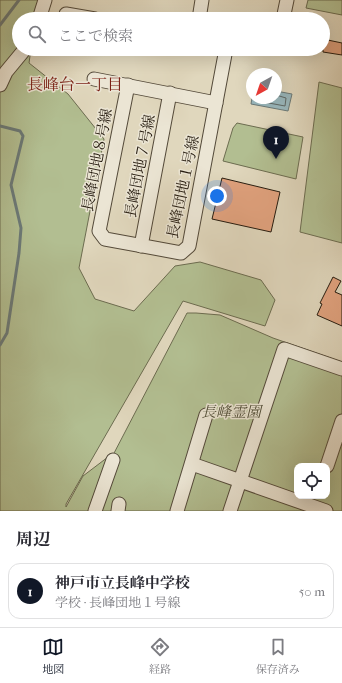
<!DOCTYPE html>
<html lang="ja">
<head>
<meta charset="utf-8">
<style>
	:root { --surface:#fff; --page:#f2f2f3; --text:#2b2b33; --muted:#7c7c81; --line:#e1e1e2; --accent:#111827 }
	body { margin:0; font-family:"IM FELL French Canon","Noto Serif JP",serif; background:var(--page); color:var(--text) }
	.controls { position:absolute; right:12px; bottom:12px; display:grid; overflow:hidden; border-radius:8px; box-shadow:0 4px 16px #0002 }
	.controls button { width:36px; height:36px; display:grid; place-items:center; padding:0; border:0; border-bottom:1px solid var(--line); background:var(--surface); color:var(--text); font:20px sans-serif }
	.compass { position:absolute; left:246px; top:68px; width:36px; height:36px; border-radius:50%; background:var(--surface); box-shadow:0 4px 16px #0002; rotate:220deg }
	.you { position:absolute; left:217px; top:196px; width:14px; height:14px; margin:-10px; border:3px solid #fff; border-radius:50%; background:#1a73e8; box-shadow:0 0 0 6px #1a73e833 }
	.badge { display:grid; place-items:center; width:26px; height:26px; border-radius:50%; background:var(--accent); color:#fff; font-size:13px; font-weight:700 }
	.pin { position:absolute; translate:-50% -33px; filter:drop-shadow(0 1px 2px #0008) }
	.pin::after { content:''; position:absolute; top:21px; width:14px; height:12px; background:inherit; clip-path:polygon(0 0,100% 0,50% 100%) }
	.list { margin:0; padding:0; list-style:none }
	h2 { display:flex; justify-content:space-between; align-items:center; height:52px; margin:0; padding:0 16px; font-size:17px }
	h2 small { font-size:13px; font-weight:400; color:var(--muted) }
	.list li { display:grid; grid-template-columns:26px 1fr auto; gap:12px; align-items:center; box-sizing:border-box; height:56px; margin:0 8px 8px; padding:0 8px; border:1px solid var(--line); border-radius:12px }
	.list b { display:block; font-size:15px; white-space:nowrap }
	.list p { margin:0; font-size:13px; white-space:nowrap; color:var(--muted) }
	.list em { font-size:13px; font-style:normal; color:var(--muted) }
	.icon { flex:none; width:22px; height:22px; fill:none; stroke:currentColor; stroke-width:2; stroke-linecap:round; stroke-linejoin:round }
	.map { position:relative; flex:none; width:342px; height:511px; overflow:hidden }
	.search { position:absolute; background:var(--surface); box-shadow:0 4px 16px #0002; left:12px; right:12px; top:12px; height:44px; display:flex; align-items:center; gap:10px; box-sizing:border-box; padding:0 14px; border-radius:22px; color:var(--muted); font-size:15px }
	.sheet { height:116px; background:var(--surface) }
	nav { display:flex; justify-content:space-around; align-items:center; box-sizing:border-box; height:56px; border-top:1px solid var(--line); background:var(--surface); font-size:11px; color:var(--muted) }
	nav a { display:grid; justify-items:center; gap:2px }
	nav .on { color:var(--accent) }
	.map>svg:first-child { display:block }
	.green { fill:#b2be91; stroke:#6c6c50; fill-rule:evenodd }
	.water { fill:#99b7bc; stroke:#6b7977 }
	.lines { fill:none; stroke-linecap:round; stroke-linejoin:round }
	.shore { stroke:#5f6966; stroke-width:1 }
	.stream { stroke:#6b7977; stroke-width:3 }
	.building { fill:#e1a27e; stroke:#251b0f }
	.minor-casing { stroke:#544a3a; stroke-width:15 }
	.minor { stroke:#ebe5d4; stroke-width:13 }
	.labels { text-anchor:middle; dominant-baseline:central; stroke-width:3; stroke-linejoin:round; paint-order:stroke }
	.street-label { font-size:15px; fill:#251b0f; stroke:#ebe5d4 }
	.park-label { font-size:15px; font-style:italic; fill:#4f4c36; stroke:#ebe5d4 }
	.neighbourhood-label { font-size:16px; fill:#7a1f14; stroke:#ebe5d4 }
</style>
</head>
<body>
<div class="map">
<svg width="342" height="511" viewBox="0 0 342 511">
	<rect width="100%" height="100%" fill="#e0d7bd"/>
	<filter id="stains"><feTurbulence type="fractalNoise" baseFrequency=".005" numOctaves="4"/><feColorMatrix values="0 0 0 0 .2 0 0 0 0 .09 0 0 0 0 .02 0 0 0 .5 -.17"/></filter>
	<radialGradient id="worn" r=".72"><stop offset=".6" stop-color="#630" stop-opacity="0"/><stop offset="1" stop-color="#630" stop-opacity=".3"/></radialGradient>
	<g class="green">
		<path d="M0 0H41L37 19H19V49H31L29 63 68 94 104 139 79 268 95 299 134 311 175 266 200 262 261 280 275 300 265 326 183 301 66 504V507L83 476 108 457H112L187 313H196L220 315 273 338 342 362V511H0ZM297 466H327V496H297Z"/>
		<polygon points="308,0 342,0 342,15 306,8"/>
		<polygon points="319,82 342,88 342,243 300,232"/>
		<polygon points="237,123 303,137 296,179 223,161 233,128"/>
	</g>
	<polygon class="water" points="276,91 292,94 288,111 251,104 252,98 276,98"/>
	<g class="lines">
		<polyline class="shore" points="256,98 258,101 285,106 286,98 276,95"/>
		<g class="stream">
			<polyline points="0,25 19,0"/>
			<polyline points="0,126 20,131 23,136 11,185 21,228 19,253 7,333 0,345"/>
		</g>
	</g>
	<g class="building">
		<polygon points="323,39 342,43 342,55 323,52"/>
		<polygon points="222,178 280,192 271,232 212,219"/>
		<polygon points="333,277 341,281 335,292 342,295 342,326 317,315 322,304 320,303"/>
	</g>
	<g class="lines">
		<g class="minor-casing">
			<g id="minor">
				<polyline points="66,14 95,19"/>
				<polyline points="39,19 45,0"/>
				<polyline points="199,19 202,0"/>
				<polyline points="283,19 287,0"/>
				<polyline points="94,79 216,103"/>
				<polyline points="0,85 6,72 25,49"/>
				<polyline points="128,85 99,231 105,239 181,253 189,246 226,49"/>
				<polyline points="141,246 170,93"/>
				<polyline points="192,464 326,511"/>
				<polyline points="327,466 342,421"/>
				<polyline points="95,511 113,460"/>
				<polyline points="118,511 119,504"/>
				<polyline points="177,511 206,415"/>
				<polyline points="230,511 284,349 342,369"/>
			</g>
		</g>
		<use href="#minor" class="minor"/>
	</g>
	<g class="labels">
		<g class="street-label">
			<text transform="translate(97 160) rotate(-79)">長峰団地８号線</text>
			<text transform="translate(140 166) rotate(-79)">長峰団地７号線</text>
			<text transform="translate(183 187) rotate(-78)">長峰団地１号線</text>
		</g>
		<g class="park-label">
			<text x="231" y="412">長峰霊園</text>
		</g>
		<g class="neighbourhood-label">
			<text x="75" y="84">長峰台一丁目</text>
		</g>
	</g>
	<rect width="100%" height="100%" filter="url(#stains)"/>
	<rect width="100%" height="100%" fill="url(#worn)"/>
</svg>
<div class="controls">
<button><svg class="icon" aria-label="locate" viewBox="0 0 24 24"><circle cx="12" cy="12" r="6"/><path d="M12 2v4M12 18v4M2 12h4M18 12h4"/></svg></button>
</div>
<svg class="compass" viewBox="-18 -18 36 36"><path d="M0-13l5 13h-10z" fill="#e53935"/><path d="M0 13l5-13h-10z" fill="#7c7c81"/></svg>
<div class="you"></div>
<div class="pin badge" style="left:276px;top:159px">1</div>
<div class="search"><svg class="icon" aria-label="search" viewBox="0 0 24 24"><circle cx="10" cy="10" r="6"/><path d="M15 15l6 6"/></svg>ここで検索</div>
</div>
<section class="sheet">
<h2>周辺<small></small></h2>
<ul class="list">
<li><span class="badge">1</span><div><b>神戸市立長峰中学校</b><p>学校 · 長峰団地１号線</p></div><em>50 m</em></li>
</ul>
</section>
<nav>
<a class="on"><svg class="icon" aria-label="map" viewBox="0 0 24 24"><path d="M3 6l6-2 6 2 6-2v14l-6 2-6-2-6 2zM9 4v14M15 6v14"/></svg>地図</a>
<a><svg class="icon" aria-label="directions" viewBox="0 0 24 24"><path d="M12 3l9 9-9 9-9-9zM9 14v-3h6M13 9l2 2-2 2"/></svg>経路</a>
<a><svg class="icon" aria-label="saved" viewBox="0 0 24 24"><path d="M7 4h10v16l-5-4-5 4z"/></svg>保存済み</a>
</nav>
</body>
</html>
